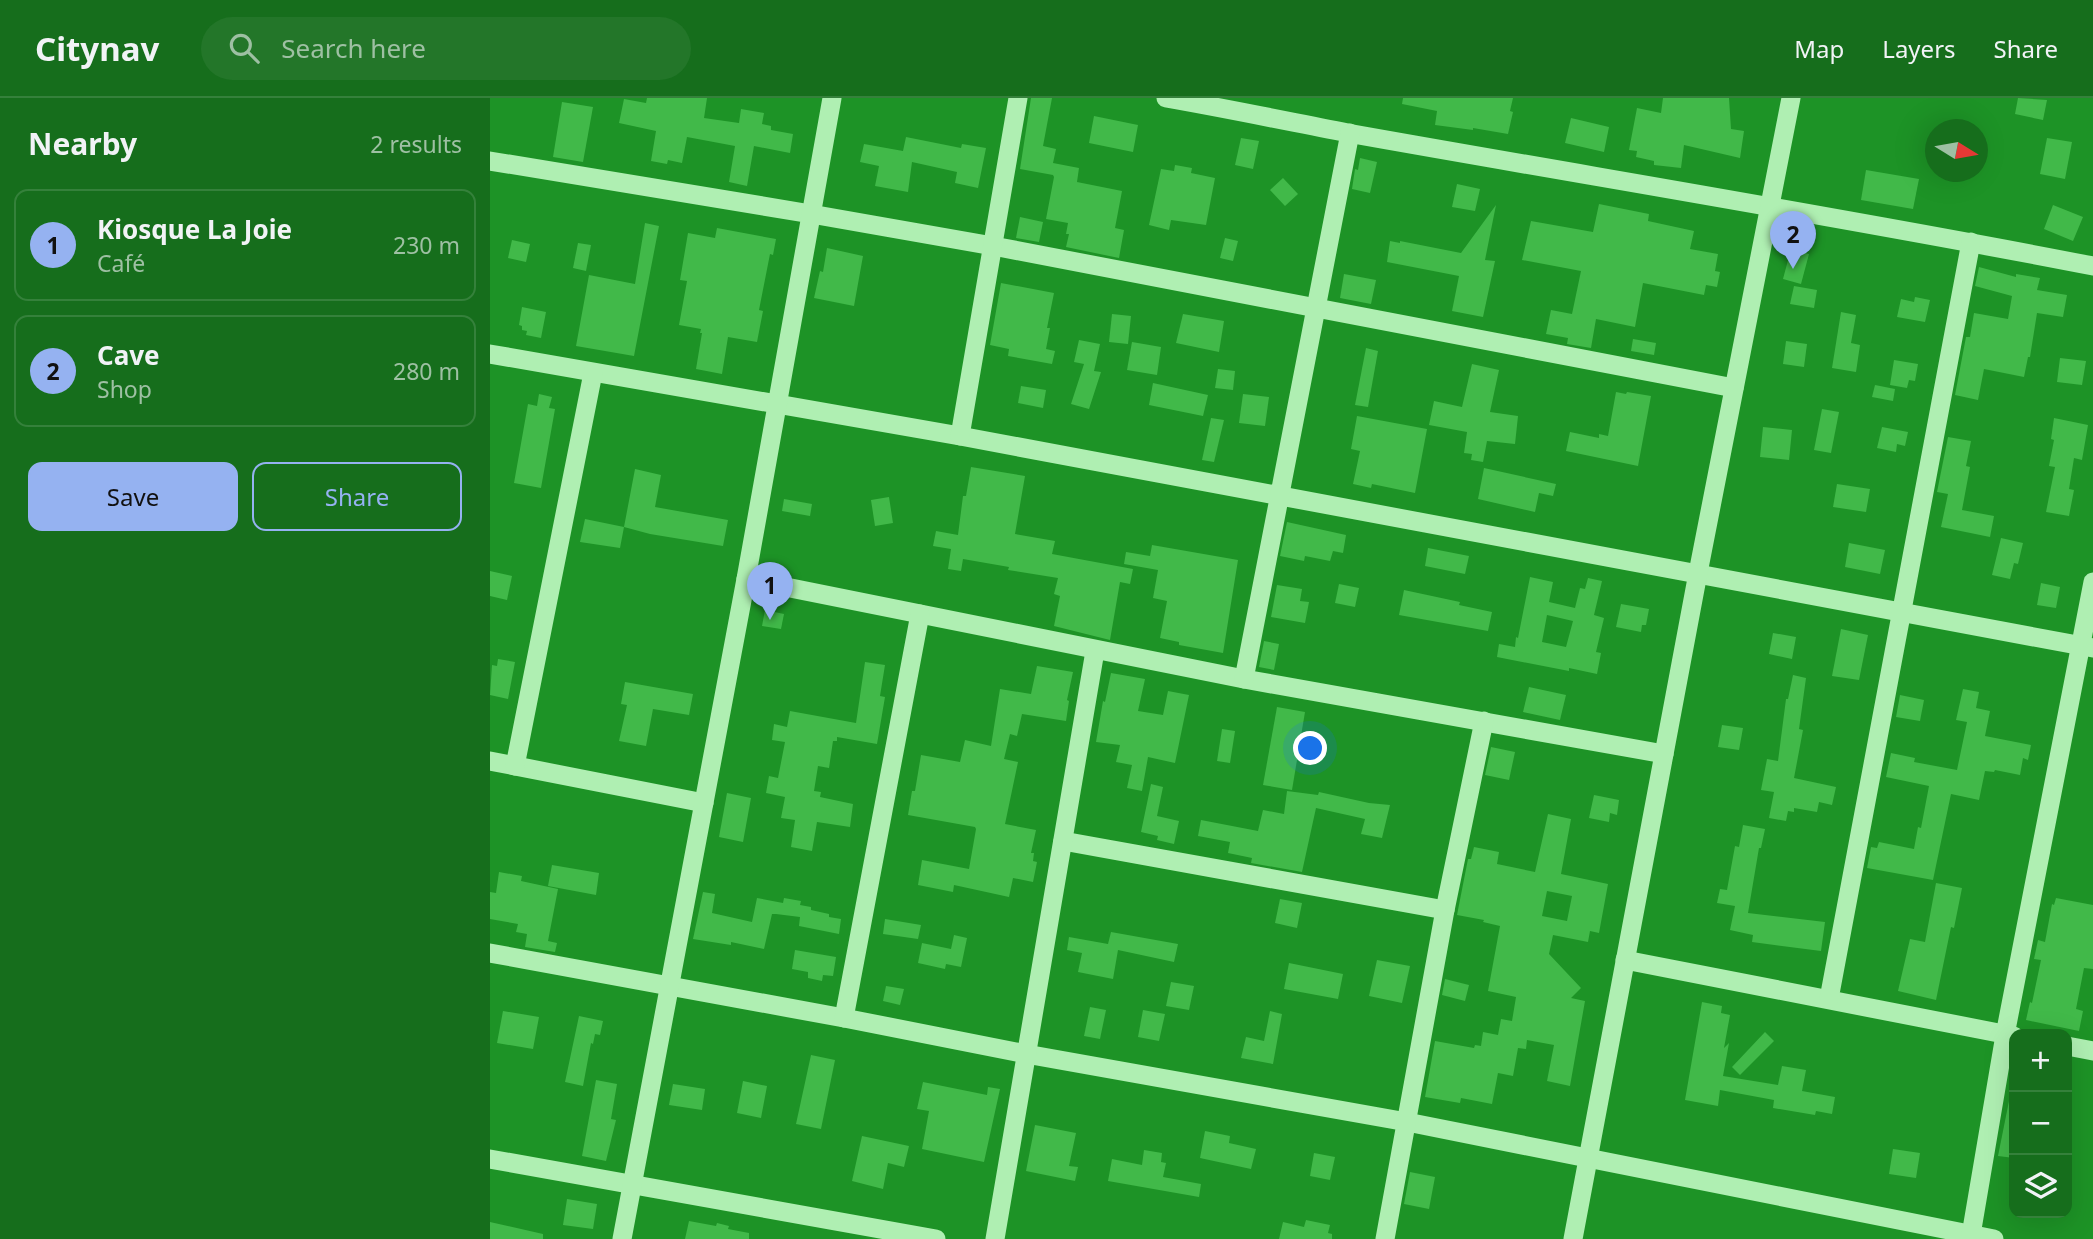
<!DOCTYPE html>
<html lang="en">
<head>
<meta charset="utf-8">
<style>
	:root { --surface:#166e1c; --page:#237629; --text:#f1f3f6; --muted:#9ec0a3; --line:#35813b; --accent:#95b2f1 }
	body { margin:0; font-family:"Noto Sans",sans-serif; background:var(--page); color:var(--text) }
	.controls { position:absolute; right:21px; bottom:21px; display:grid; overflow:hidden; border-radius:14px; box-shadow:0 7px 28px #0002 }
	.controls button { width:63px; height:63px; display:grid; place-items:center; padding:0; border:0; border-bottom:2px solid var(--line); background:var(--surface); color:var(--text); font:35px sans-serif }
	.compass { position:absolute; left:1435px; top:21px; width:63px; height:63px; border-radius:50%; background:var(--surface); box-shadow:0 7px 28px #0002; rotate:101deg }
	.you { position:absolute; left:821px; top:651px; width:24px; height:24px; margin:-18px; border:5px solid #fff; border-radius:50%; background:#1a73e8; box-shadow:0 0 0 10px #1a73e833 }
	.badge { display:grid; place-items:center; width:46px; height:46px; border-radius:50%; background:var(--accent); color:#111; font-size:23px; font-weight:700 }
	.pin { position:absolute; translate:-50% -58px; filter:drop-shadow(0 2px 4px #0008) }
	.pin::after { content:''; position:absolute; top:37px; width:24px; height:21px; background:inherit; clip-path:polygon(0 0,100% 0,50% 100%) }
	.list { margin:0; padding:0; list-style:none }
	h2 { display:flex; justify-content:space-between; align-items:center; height:91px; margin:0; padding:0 28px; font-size:30px }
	h2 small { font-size:23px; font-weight:400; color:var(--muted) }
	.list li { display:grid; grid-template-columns:46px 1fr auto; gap:21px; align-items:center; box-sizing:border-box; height:112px; margin:0 14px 14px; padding:0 14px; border:2px solid var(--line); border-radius:14px }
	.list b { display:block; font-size:26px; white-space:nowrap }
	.list p { margin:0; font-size:23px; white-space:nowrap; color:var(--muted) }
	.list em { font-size:23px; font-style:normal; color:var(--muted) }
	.actions { display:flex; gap:14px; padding:21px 28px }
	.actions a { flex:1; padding:16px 0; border:2px solid var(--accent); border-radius:14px; text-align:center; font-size:24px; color:var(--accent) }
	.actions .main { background:var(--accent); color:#111 }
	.icon { flex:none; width:38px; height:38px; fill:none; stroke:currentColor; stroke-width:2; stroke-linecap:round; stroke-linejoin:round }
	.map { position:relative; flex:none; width:1603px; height:1141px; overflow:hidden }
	header { display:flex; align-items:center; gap:42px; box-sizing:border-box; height:98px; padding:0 35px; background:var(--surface); border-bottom:2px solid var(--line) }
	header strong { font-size:33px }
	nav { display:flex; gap:38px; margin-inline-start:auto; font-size:24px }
	.search { width:490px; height:63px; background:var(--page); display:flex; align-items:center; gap:18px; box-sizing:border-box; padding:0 24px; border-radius:38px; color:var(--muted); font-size:26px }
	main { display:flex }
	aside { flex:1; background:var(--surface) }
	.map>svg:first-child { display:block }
	.building { fill:#41b949; fill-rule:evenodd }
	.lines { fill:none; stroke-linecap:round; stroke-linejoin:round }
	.minor { stroke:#afefb2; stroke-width:19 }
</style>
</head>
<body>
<header>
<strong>Citynav</strong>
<div class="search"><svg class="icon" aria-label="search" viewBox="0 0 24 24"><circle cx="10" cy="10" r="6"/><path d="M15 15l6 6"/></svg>Search here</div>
<nav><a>Map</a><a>Layers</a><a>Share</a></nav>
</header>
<main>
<aside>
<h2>Nearby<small>2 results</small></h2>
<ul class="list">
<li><span class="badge">1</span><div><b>Kiosque La Joie</b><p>Café</p></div><em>230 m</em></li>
<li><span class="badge">2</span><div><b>Cave</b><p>Shop</p></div><em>280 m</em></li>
</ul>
<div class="actions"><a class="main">Save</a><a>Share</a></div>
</aside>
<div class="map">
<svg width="1603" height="1141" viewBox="0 0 1603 1141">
	<rect width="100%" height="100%" fill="#1d9326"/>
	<g class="building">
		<polygon points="157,0 217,0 214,20 249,25 251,11 274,15 272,26 281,28 281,32 303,36 300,55 264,48 257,88 239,84 245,48 197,39 192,65 178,62 177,66 161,63 166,33 129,25 134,1 156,5"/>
		<polygon points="541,0 562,0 553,48 566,51 563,65 589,70 587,84 632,93 625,130 634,132 629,160 576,149 579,136 576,136 578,125 556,121 564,79 563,77 530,71"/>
		<polygon points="913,0 1023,0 1020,13 1023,14 1018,36 983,30 983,32 945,27 947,13 912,6"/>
		<polygon points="1173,0 1239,0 1241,31 1254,33 1250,60 1194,47 1191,70 1164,67 1164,63 1146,59 1147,53 1139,52 1147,10 1171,15"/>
		<polygon points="1528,0 1557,2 1553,22 1525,16"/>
		<polygon points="72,4 103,9 93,64 63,59"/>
		<polygon points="604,18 648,27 643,54 599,45"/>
		<polygon points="1081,20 1119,29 1114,54 1075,45"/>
		<polygon points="416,39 471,50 472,46 496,50 488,90 465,85 467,74 422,64 418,94 385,88 389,68 370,64 374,46 413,53"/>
		<polygon points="751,40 769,43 763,71 745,67"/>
		<polygon points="1557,40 1582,44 1575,81 1550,76"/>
		<polygon points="870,60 887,64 880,95 862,91 865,71 868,72"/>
		<polygon points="685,67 702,70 701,75 725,80 716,127 681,122 679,132 659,127 671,71 684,73"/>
		<polygon points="1376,72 1429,81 1423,111 1371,102"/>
		<polygon points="793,80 808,96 795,108 780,92"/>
		<polygon points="967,86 990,91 985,113 962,109"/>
		<polygon points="1109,106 1159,116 1158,123 1204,133 1200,151 1228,156 1225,173 1230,174 1227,189 1216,187 1214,197 1153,185 1145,229 1106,221 1101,250 1077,246 1078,240 1056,236 1061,212 1082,216 1091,173 1032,162 1041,123 1103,134"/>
		<polygon points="1006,107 995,162 1005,163 993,219 962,213 969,178 897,164 900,143 910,145 910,143 971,155"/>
		<polygon points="1563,107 1593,119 1583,143 1554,131"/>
		<polygon points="530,119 553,124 549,144 526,140"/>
		<polygon points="155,125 169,128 144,258 86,248 99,177 145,186"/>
		<polygon points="227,130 286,141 283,157 280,156 269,212 273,213 267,244 238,239 232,276 206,271 212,235 210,235 211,231 189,227 197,183 190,182 198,135 225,140"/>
		<polygon points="735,140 748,143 743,163 730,160"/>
		<polygon points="22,142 40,146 36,164 18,160"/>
		<polygon points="88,145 101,147 96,173 83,170"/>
		<polygon points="337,150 373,158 364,208 324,200 330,173 333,174"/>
		<polygon points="1301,151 1319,156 1311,186 1293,181"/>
		<polygon points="1489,169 1526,179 1526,176 1550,180 1547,192 1577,197 1573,219 1547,215 1540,259 1538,259 1534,279 1494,271 1488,302 1465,297 1476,239 1480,239 1484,215 1518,221 1522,198 1485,188"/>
		<polygon points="854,176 886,182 881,206 850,200"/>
		<polygon points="511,185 564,195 557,230 560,230 556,251 565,253 562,266 518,258 519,251 500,247"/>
		<polygon points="1304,188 1327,192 1324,210 1300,206"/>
		<polygon points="1425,199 1440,202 1435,224 1407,219 1411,201 1424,204"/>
		<polygon points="32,209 56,214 51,240 36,237 37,233 32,232 32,228 29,227"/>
		<polygon points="1351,214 1366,217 1361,245 1370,247 1366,274 1342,270"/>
		<polygon points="622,216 641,218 638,246 619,244"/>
		<polygon points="693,216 734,223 729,254 686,245"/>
		<polygon points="1143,241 1166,245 1164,257 1141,253"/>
		<polygon points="589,242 610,246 604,273 611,274 599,311 581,306 594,266 584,264"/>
		<polygon points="1296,243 1317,246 1314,269 1293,266"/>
		<polygon points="642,244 671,249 667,277 637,272"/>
		<polygon points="876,250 888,253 878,309 865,307"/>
		<polygon points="1570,260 1596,263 1592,287 1567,284"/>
		<polygon points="1404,262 1428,266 1425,283 1419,282 1417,290 1400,287"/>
		<polygon points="982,266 1009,272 1000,314 1028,318 1025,346 997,343 993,364 981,362 982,356 974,355 977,334 939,327 944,303 972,309"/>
		<polygon points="728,271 745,273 743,292 725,290"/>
		<polygon points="663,285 718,297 713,318 659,307"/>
		<polygon points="1385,287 1405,291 1403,303 1382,299"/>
		<polygon points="531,288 556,292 553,310 528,305"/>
		<polygon points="1126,294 1136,296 1137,294 1161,298 1148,368 1076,353 1080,334 1109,340 1109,336 1118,338"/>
		<polygon points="49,296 62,299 59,310 65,311 51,390 24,385 38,306 47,308"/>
		<polygon points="753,296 779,299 775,328 749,325"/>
		<polygon points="1332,311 1349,314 1341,355 1324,352"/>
		<polygon points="867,318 937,331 925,395 882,386 881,390 863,386 870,353 861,351"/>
		<polygon points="721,320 734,322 724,364 712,362"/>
		<polygon points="1564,320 1598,327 1592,362 1584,360 1579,391 1584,392 1579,418 1556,414 1565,369 1559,368 1564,342 1561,341"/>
		<polygon points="1273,329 1302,332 1299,362 1270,359"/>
		<polygon points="1392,329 1418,334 1415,348 1407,346 1406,354 1387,350"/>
		<polygon points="1458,339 1481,343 1476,368 1480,369 1472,412 1504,418 1500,439 1451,429 1458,396 1447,394"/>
		<polygon points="481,369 535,378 525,436 565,443 562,456 643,471 640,486 630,484 620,542 564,528 570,498 564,496 568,480 518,472 519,469 473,461 471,473 458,471 461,451 443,448 446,433 468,437 473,398 476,398"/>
		<polygon points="994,370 1066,386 1063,398 1049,395 1045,414 988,401"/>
		<polygon points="145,371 171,377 165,409 238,422 233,448 160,436 134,429 130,450 90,444 95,421 134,429"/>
		<polygon points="1347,386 1380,391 1376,414 1343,409"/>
		<polygon points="399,399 403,425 385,428 381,402"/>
		<polygon points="294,401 322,406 320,418 292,413"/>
		<polygon points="797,424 856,437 853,455 843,453 840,463 815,458 814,463 790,458"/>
		<polygon points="1511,440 1533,445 1528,466 1524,465 1520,481 1502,477"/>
		<polygon points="1359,445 1395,452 1390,476 1355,469"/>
		<polygon points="662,447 748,462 733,555 689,547 689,544 670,540 677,503 663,500 668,472 634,466 636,454 660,458"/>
		<polygon points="938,450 979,458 975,476 935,468"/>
		<polygon points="0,473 22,478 17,502 0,498"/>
		<path d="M1040 479 1063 484 1059 504 1085 510 1090 490 1095 491 1098 480 1112 483 1104 517 1114 520 1106 554 1111 555 1107 576 1079 570V573L1007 559 1009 546 1025 549 1026 539 1028 540ZM1057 517 1083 523 1076 549 1052 544Z"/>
		<polygon points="1551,485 1570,489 1566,510 1547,507"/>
		<polygon points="849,486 869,490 865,509 845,505"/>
		<polygon points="787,487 812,491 810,503 819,504 815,525 781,519"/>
		<polygon points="914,492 970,504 969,507 1002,514 998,533 909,517"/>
		<polygon points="1131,506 1159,511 1156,527 1152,527 1151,534 1126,529"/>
		<polygon points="275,512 294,516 291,531 272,528"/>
		<polygon points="1351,531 1378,537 1369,582 1342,578"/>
		<polygon points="1283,535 1306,539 1302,561 1279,556"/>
		<polygon points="774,543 789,546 784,572 769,569"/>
		<polygon points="8,561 25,564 18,601 0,597 2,567 7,568"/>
		<polygon points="375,564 395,567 390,598 395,599 387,646 347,639 347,643 343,643 339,670 328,668 324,693 331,694 330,699 363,706 360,729 327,724 322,753 301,749 305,722 291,720 295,699 276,695 279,678 288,680 295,644 282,642 284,626 297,629 300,613 366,625"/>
		<polygon points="547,568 583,574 577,602 579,603 576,623 532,616 527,638 520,636 514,661 528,664 515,726 546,732 541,755 544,755 543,763 547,764 543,784 523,780 519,799 464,787 463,794 428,787 432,762 479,771 486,731 485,729 418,717 422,693 425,693 431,657 470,664 475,642 501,648 510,591 541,596"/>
		<polygon points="621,575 655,581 648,613 673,617 678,593 699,597 685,665 658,659 652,693 637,690 642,667 626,664 630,647 606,644 613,603 615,604"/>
		<polygon points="1303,577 1316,580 1309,631 1313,632 1304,680 1346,689 1342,707 1329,704 1327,714 1304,710 1304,714 1298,713 1296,723 1279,720 1284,694 1271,692 1277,661 1288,663 1296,601 1298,601"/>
		<polygon points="135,584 203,596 199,617 163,611 156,648 129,643 137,607 131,606"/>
		<polygon points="1039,589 1076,597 1070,622 1033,614"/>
		<polygon points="1473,591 1489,594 1486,610 1500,613 1495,638 1541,647 1538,662 1533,660 1530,677 1505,672 1504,674 1495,673 1489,702 1461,696 1443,782 1377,770 1381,749 1387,750 1389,744 1424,751 1428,729 1431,730 1439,688 1396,679 1401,655 1425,660 1424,664 1467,672 1477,624 1466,622"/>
		<polygon points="1410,597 1434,602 1430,623 1406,619"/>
		<polygon points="787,609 815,614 802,692 773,687"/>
		<polygon points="1232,627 1253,630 1249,652 1228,649"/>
		<polygon points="732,631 745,633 740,665 727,663"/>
		<polygon points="1001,649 1025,654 1019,682 995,677"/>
		<polygon points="661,686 673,689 667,718 689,723 684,746 667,742 668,738 651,734"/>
		<polygon points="797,693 828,697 829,694 879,705 900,707 892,740 871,736 875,721 826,710 812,774 761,765 762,760 738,755 740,744 708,738 711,722 768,733 773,712 794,716"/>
		<polygon points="237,695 261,700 253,744 229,739"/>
		<polygon points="1104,697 1129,702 1127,717 1120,715 1119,724 1099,720"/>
		<path d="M1058 716 1081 721 1071 776 1118 786 1109 835 1100 833 1098 844 1063 837 1059 856 1091 890 1081 900 1095 903 1080 988 1057 983 1064 947 1037 942 1036 951 1028 950 1023 978 1008 975 1002 1006 971 1000 970 1005 935 999 945 943 984 950 985 947 991 948 993 934 1008 937 1011 921 1022 923 1026 899 998 893 1010 828 993 824 994 822 967 817 978 761H981L984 749 1009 754 1007 766 1045 774ZM1057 793 1082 798 1077 823 1052 818Z"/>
		<polygon points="1253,727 1275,731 1271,750 1269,750 1258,815 1335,824 1331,853 1262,844 1263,837 1240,832 1245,808 1227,805 1230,791 1237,792 1245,748 1249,749"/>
		<polygon points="62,767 109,775 106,797 58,788"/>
		<polygon points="9,774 32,778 31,783 68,791 58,843 67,845 65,854 35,849 37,836 26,834 28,826 0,821 0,794 6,795"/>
		<polygon points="1446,785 1472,790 1464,830 1461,829 1446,902 1408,893 1420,841 1435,844"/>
		<polygon points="213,794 225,796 222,815 262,824 267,800 293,805 294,800 311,803 310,807 321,809 321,812 339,816 339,819 351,821 349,836 309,828 310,819 286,816 282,816 274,851 241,844 241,847 203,841"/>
		<polygon points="1566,800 1603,807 1603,871 1594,870 1586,911 1593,913 1589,933 1536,922 1540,904 1542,905 1551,862 1544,861 1548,842 1555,844 1562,806 1564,807"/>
		<polygon points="790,801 812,805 807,830 785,825"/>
		<polygon points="395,821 431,827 428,841 393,836"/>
		<polygon points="621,834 688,846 684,864 628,852 623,881 588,874 592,855 577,852 579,839 618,846"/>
		<polygon points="464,837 477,840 471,869 456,866 455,871 428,865 432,845 461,851"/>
		<polygon points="305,852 346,859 343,878 333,877 332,883 318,880 318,874 302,871"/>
		<polygon points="887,862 920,868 912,905 879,898"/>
		<polygon points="799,865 853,876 848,901 794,891"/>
		<polygon points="955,881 979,887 975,903 952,897"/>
		<polygon points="681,884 704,888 699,912 676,908"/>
		<polygon points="396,888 414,891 410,907 393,903"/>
		<polygon points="1212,904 1232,908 1231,915 1240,917 1234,950 1239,945 1233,978 1288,987 1292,968 1316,972 1312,993 1345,999 1342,1016 1326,1013 1325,1017 1283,1010 1284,1002 1230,992 1228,1008 1195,1002"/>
		<polygon points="600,909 616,912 610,941 594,938"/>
		<polygon points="653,912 675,916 669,943 648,939"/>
		<polygon points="13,913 49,919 43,951 7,945"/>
		<polygon points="780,913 792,916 783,966 751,960 756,939 774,943"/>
		<polygon points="89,918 113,923 110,937 105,936 103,946 101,945 93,988 75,984"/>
		<polygon points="1275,934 1284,943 1250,977 1242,969"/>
		<polygon points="321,957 345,962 331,1031 306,1026"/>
		<polygon points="106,982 127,986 121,1021 126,1022 116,1063 92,1058"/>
		<polygon points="253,983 277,988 271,1020 247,1015"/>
		<polygon points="433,984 497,997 498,989 510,991 494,1064 432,1051 439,1013 427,1011"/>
		<polygon points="183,986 215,991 212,1012 179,1007"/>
		<polygon points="1519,1003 1524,1004 1524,1060 1508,1058"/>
		<polygon points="545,1027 586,1035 579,1068 588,1069 585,1083 536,1073"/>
		<polygon points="715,1033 740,1038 739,1045 766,1051 761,1071 710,1060"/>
		<polygon points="372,1038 419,1048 414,1069 398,1065 393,1091 362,1083"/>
		<polygon points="1403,1051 1430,1055 1426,1080 1399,1076"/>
		<polygon points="654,1052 672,1055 671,1064 676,1065 673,1079 711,1086 709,1099 618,1083 622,1061 652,1067"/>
		<polygon points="824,1055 845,1059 840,1082 820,1078"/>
		<polygon points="920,1074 945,1079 939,1111 914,1106"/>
		<polygon points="77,1101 107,1106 103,1131 73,1127"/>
		<polygon points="816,1122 840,1127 838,1135 842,1136 842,1141 789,1141 793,1124 814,1129"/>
		<polygon points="199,1123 226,1128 227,1125 239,1128 238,1131 259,1135 259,1141 195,1141"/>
		<polygon points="0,1124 53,1136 53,1141 0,1141"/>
	</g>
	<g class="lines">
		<g class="minor">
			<path d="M676 0C739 11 801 24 863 36 1110 80 1357 120 1603 168"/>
			<polyline points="0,63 321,116 503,148 1244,290"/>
			<polyline points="0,256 470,338 1603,550"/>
			<polyline points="470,338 528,0"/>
			<polyline points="256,481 754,581 1174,656"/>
			<polyline points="754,581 860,35"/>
			<polyline points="0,663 214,705"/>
			<polyline points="25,668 103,275"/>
			<polyline points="573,743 955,812"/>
			<polyline points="0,855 354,920 536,956 917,1024 1504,1141"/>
			<polyline points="1135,862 1524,938"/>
			<polyline points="1339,901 1481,144"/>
			<polyline points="354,920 430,516"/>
			<polyline points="1577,948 1603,953"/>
			<polyline points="0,1061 446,1141"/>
			<polyline points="1481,1137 1515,937 1603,484"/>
			<polyline points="132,1141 256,481 342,0"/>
			<polyline points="505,1141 605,553"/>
			<polyline points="895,1141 955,812 994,623"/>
			<polyline points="1083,1141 1208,475 1301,0"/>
		</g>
	</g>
</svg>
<div class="controls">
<button>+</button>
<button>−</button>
<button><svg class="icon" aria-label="layers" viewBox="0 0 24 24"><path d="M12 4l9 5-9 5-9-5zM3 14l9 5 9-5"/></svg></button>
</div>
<svg class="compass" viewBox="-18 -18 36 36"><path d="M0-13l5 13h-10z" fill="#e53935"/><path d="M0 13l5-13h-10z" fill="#9ec0a3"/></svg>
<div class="you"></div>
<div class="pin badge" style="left:280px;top:522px">1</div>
<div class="pin badge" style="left:1303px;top:171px">2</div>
</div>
</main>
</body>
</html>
